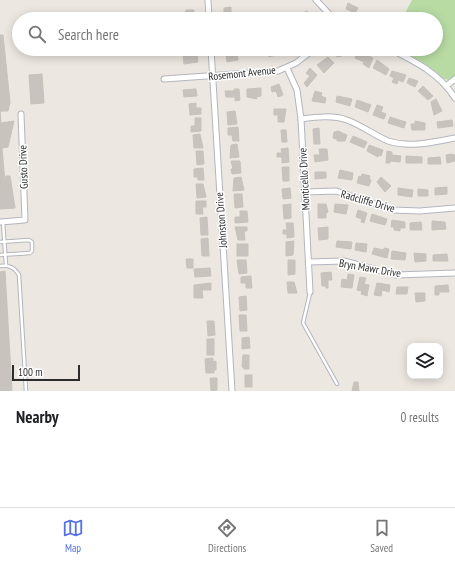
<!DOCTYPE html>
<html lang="en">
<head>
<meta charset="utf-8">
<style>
	:root { --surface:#fff; --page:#f6f6f6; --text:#202124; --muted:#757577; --line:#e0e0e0; --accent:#5572e4 }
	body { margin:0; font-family:"PT Sans Narrow",sans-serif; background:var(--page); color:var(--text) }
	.controls { position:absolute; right:12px; bottom:12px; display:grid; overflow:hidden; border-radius:8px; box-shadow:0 2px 10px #0003 }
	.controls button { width:36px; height:36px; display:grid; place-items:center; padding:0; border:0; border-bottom:1px solid var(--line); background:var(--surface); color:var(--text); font:20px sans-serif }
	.scale { position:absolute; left:12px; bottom:10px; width:68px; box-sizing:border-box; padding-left:4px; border:2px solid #2c2c2c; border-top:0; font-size:11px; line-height:14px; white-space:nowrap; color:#2c2c2c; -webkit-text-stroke:3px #fff; paint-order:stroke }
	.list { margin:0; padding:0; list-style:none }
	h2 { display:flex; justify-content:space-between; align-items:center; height:52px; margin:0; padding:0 16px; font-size:17px }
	h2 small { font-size:13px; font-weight:400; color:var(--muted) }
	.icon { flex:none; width:22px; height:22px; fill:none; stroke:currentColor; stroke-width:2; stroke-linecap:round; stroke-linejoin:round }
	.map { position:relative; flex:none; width:455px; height:391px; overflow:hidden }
	.search { position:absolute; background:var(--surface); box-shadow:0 2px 10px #0003; left:12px; right:12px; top:12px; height:44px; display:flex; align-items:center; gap:10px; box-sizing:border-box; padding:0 14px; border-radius:22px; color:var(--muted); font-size:15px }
	.sheet { height:116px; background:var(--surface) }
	nav { display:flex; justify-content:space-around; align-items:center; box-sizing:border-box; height:56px; border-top:1px solid var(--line); background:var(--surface); font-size:11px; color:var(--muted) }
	nav a { display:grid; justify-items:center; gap:2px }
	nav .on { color:var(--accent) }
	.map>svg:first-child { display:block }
	.green { fill:#b8dba4 }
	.building { fill:#c8c3bf; stroke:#c7c2ba }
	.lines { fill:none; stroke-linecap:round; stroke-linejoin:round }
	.lane-casing { stroke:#b4b6be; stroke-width:4.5 }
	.street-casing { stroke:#b4b6be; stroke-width:7 }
	.lane { stroke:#fff; stroke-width:2.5 }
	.street { stroke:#fff; stroke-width:5 }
	.labels { text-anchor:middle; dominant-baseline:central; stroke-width:3; stroke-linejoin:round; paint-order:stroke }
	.street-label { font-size:11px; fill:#2c2c2c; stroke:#fff }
</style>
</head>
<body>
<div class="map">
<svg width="455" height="391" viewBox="0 0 455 391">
	<rect width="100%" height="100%" fill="#ece7e0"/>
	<polygon class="green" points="412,0 455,0 455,76 450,80 444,79 425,64 398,49 436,49 436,19 402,19"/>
	<g class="building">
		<polygon points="348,3 358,8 355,13 346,9"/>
		<polygon points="231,7 231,19 224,19 224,8"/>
		<polygon points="186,10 194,10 193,19 186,19"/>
		<polygon points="307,11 312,19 304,19 301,14"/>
		<polygon points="365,13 380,18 379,19 367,19 364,17"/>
		<polygon points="0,35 3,35 10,102 8,111 0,111 1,123 14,121 8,147 2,148 5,182 6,176 10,176 15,208 0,209"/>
		<polygon points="271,49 281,49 282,53 269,57 267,50"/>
		<polygon points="335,49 353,49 354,53 337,57"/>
		<polygon points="359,49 365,51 364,54 373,58 369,68 363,64 364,62 355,58"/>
		<polygon points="183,53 187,53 188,56 197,55 198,62 184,64"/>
		<polygon points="237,53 238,60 227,62 226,54"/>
		<polygon points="328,57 334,63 324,73 317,65"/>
		<polygon points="377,60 389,69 386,75 373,68"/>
		<polygon points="310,68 317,75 307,87 304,83 310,76 306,73"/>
		<polygon points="392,71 406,75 403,82 398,80 397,84 392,82 394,78 390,76"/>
		<polygon points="42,74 44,103 31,104 29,75"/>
		<polygon points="409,78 418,81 415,87 407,83"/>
		<polygon points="279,84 283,95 278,97 276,91 272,92 271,87"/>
		<polygon points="423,86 433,96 428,100 418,91"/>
		<polygon points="261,88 261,96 256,97 257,99 247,97 247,89"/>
		<polygon points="196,89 197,96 184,97 183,90"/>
		<polygon points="234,89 239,89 240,100 235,101 235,97 226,97 225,91 234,91"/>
		<polygon points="315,91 322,93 321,96 326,98 325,103 312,101"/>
		<polygon points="337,96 352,99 350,106 336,102"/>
		<polygon points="436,99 442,111 434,115 431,102"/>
		<polygon points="357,100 371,105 368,112 355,107"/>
		<polygon points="196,103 196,108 201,108 201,114 190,115 189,104"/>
		<polygon points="377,105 383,107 381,112 386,114 384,119 373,115"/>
		<polygon points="274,109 286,109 284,122 278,122 278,115 274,115"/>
		<polygon points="235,111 237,124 228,125 227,112"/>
		<polygon points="390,117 406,122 404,128 388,123"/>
		<polygon points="195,118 201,118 201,131 191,132 191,126 195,126"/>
		<polygon points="452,120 453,126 438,128 437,122"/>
		<polygon points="415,121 425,123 425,130 412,130 411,124 415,124"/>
		<polygon points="238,127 239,141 233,141 232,135 228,135 228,128"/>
		<polygon points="319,128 320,144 314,144 313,129"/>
		<polygon points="281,130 286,130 287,142 282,142"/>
		<polygon points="338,131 347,135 345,141 337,141 337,139 333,138 334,132"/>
		<polygon points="200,134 203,148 194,148 193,135"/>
		<polygon points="353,136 367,142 364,148 350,142"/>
		<polygon points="237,144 239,157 230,158 231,145"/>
		<polygon points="369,145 383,150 381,156 379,155 378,157 367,151"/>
		<polygon points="288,148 289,162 282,163 282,157 277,157 277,153 282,153 281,149"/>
		<polygon points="319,149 327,149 328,160 315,162 314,155 320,155"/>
		<polygon points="196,151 203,151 204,164 197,165"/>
		<polygon points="387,151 392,152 392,155 401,156 400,162 390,161 390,163 386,163"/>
		<polygon points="451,154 455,155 455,161 447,163 446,155"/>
		<polygon points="406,156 422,157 422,163 406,163"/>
		<polygon points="440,157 441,164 428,164 428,158"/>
		<polygon points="231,161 240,161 241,173 232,174 231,169 233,169"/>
		<polygon points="282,167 289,167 289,181 283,181"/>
		<polygon points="203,168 204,180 198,180 198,177 194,177 194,169"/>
		<polygon points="340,170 353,173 352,180 338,178"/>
		<polygon points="315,172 326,172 326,178 315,179"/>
		<polygon points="362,174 370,176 369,179 371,180 369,186 357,183 359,176 361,177"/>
		<polygon points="241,177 244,190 233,191 234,178"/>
		<polygon points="381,177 391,186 385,192 377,182"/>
		<polygon points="196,184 203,184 206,197 197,198"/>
		<polygon points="447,187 447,194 435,195 435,188"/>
		<polygon points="290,188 291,198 283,199 282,189"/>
		<polygon points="398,188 413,190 412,197 398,195"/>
		<polygon points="418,189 428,190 428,196 418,196"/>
		<polygon points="234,194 242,194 243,207 235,208"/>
		<polygon points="196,201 206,201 206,207 202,207 203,214 196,214"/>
		<polygon points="291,204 291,218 284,219 283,205"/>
		<polygon points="318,204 326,204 328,212 326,213 326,218 318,218"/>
		<polygon points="335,204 348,205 346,214 334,212"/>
		<polygon points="358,210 367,213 364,223 361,222 362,219 356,217"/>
		<polygon points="240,211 247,211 248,222 235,223 235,217 240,217"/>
		<polygon points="372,214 387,219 385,225 370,221"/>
		<polygon points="207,217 208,235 201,235 200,218"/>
		<polygon points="392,220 405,222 405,228 400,228 400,231 394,230 394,227 391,227"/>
		<polygon points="432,221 445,222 446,229 432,230"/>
		<polygon points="421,222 422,230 410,230 410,223"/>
		<polygon points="286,223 293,223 294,237 287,238 287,234 283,234 283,230 287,230"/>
		<polygon points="235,227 247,227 247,231 244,231 245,240 238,240"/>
		<polygon points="328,227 328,239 319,240 318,228"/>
		<polygon points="208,238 209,256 202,256 201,239"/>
		<polygon points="294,241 293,255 286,256 286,242"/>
		<polygon points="337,241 352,242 351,249 336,247"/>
		<polygon points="356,243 367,244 366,252 355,250"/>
		<rect x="237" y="244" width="11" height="12"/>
		<polygon points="374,248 384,250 384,248 389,249 387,258 372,254"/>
		<polygon points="392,251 406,253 405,260 391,259"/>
		<polygon points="414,253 426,254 426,261 415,262"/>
		<polygon points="447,254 448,261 433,261 433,255"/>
		<polygon points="186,259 193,259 193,268 187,268"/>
		<polygon points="237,260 246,260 247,273 239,274"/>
		<polygon points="288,260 295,260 295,274 288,275"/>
		<polygon points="210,268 211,276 195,277 194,269"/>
		<polygon points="5,271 12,391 0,391 0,272"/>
		<polygon points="331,272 332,280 328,280 328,288 326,288 326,286 322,286 321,273"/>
		<polygon points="348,274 354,275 352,288 341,287 342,279 347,280"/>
		<polygon points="251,276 252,288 246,288 246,283 241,283 241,277"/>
		<polygon points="360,277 366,278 364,284 369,285 367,296 361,294 362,291 357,290"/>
		<polygon points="287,282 294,282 297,293 288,293"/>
		<polygon points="211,283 211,290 202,290 203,298 194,298 194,285"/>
		<polygon points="377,283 390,285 389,292 382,290 381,296 374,295"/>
		<polygon points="448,285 449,292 439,292 439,295 435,295 435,286"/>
		<polygon points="397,287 408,287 407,294 396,294"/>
		<polygon points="415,293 425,293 425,301 416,302"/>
		<polygon points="246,296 247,310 240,311 239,297"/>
		<polygon points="239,315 246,315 247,331 240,331"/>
		<polygon points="207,321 214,321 215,335 208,336"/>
		<polygon points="249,337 250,348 242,349 242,338"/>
		<rect x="207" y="339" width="7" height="16"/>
		<polygon points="243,355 249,355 249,369 244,369 242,366"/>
		<polygon points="213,358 213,362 216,361 216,370 214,370 214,373 206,373 205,359"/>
		<rect x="245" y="375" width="7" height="12"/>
		<polygon points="210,378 217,378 217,390 211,391"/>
		<polygon points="354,382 358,382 359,391 352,391"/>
	</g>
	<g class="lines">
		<g class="lane-casing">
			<g id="lane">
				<polyline points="3,222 6,265"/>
				<polyline points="0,242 29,240 32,242 32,251 30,253 0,255"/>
				<path d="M0 266C9 265 14 267 19 275L26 391"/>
				<polyline points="310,293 303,323 337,384"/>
			</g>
		</g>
		<g class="street-casing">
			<g id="street">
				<polyline points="208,0 209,19"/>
				<polyline points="316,0 334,19"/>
				<polyline points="211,49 232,391"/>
				<path d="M390 49C416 62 439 73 455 98"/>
				<polyline points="287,68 297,90 301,119 310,292"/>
				<polyline points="164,79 278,71 296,63 314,49"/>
				<polyline points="446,86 455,79"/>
				<path d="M301 119C316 117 333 115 347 120 361 125 374 135 388 141 410 148 434 142 455 138"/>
				<polyline points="305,192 336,191 393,210 420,211 455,208"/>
				<polyline points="0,222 25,220 21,114"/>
				<polyline points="309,262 344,261 396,275 455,273"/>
			</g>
		</g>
		<use href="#lane" class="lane"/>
		<use href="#street" class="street"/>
	</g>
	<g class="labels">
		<g class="street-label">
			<text transform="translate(242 73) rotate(-6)">Rosemont Avenue</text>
			<text transform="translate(23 167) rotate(-92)">Gusto Drive</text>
			<text transform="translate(304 179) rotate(-93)">Monticello Drive</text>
			<text transform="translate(368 201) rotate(16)">Radcliffe Drive</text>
			<text transform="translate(221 220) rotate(-94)">Johnston Drive</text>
			<text transform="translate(370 268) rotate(10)">Bryn Mawr Drive</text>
		</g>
	</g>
</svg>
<div class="controls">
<button><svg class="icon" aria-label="layers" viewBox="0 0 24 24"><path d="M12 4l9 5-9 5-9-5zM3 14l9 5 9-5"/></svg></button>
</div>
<div class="scale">100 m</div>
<div class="search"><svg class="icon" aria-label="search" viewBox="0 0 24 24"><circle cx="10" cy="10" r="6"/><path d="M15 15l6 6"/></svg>Search here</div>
</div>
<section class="sheet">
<h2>Nearby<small>0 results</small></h2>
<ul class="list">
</ul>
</section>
<nav>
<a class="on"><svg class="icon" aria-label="map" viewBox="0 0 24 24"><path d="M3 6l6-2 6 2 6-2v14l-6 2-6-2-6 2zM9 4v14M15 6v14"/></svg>Map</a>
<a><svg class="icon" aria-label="directions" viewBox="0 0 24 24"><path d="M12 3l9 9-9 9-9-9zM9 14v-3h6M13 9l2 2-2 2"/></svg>Directions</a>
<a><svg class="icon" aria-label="saved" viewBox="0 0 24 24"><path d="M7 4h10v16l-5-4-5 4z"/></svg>Saved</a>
</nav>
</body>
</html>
